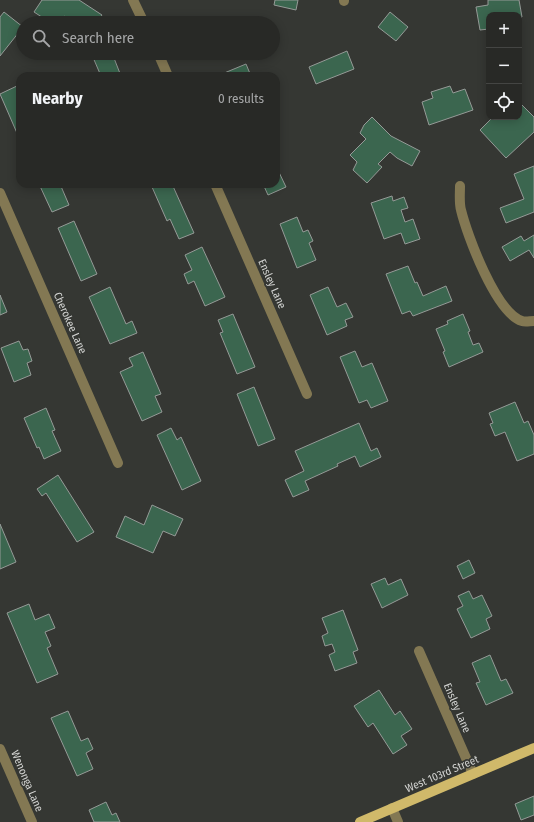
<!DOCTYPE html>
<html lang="en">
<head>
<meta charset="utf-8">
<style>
	:root { --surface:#282926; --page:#30312e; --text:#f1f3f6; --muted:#a5a6a7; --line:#444543 }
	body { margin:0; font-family:"Fira Sans Condensed",sans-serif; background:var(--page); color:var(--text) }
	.controls { position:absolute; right:12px; top:12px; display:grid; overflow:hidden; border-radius:8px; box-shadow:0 2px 10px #0003 }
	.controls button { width:36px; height:36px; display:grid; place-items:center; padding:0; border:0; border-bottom:1px solid var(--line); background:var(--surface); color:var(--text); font:20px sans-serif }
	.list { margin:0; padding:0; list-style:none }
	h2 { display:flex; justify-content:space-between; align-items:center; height:52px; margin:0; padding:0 16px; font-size:17px }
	h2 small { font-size:13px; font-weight:400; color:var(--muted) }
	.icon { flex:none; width:22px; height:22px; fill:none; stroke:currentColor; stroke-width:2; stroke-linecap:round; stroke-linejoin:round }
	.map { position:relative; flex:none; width:534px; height:822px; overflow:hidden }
	.search { position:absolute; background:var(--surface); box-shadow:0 2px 10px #0003; left:16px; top:16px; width:264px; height:44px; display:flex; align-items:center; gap:10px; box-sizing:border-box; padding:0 14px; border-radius:22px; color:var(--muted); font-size:15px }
	.panel { position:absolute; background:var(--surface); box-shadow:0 2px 10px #0003; left:16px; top:72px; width:264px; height:116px; border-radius:12px }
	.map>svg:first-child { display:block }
	.building { fill:#3b664f; stroke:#959a97 }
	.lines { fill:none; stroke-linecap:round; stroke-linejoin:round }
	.minor { stroke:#837853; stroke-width:10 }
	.major { stroke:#d0b96a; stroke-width:10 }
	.labels { text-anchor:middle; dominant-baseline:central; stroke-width:3.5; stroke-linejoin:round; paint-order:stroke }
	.street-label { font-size:11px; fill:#d3d4d2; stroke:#353733 }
</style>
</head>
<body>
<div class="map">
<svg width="534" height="822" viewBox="0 0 534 822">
	<rect width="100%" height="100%" fill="#353733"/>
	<g class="building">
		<polygon points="42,0 79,0 102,15 96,23 75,23 64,16 60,23 51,23 34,12"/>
		<polygon points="275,0 298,0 296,10 274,5"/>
		<polygon points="488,0 519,0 522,17 519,18 519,15 489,15 489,29 480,30 476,7 488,5"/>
		<polygon points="4,12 23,27 0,56 0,17"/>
		<polygon points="390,12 408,27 396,41 378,27"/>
		<polygon points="347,51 354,69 316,84 309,67"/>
		<polygon points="98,53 112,53 121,76 101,76 92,55"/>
		<polygon points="246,64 251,76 217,76"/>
		<polygon points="19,85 20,88 20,140 0,94"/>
		<polygon points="450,86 453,93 465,89 473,110 429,125 422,102 433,98 431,92"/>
		<polygon points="519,102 534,117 534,132 506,158 480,130 493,117 519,117"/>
		<polygon points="372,117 391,136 420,151 412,166 397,158 390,152 378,164 382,167 367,183 353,170 357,162 350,155 366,139 360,133 364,125"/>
		<polygon points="276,166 286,187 268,195 263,184 276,184"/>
		<polygon points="534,166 534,212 506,223 500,208 524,199 514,174"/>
		<polygon points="39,184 60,184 69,205 52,212"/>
		<polygon points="160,184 172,184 194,233 179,239 170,219 167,221 152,187"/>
		<polygon points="392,196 393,201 404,197 408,208 401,210 405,222 413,219 420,239 405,244 401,233 384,239 371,203"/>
		<polygon points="297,217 303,232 308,230 313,241 309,243 316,260 297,268 280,224"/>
		<polygon points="74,221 97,274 81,281 58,228"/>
		<polygon points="534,235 534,258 529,250 510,261 502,247 521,236 524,241"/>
		<polygon points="202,247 225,297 205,306 194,281 188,284 184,274 192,270 185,255"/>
		<polygon points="408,266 415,283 417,282 423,296 446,286 452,301 413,316 410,311 402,314 386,274"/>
		<polygon points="110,287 126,324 132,321 137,333 110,344 89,297"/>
		<polygon points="328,287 337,307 346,303 353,317 345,320 347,326 327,335 310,295"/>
		<polygon points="0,295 7,312 0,315"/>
		<polygon points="233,314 255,367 237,374 220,333 223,332 218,320"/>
		<polygon points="463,314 470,331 468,332 473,345 479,343 483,352 449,367 443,352 445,351 436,329 448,324 447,321"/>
		<polygon points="19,341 23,350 28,349 32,361 27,363 31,375 14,382 1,348"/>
		<polygon points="355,351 362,367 372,363 388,401 371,408 367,400 359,403 340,357"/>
		<polygon points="143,352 161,394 155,396 162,412 142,421 120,372 133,366 129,358"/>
		<polygon points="254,387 275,439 258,446 237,394"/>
		<polygon points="515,402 524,423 528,421 534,435 534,454 517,461 505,432 495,436 490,424 493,423 489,413"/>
		<polygon points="46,408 55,430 52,431 61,451 44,459 39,447 37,448 24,418"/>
		<polygon points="359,423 371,451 377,448 381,457 360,467 355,456 337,464 338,466 305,481 309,490 293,497 285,480 304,471 295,451"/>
		<polygon points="171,428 177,440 181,437 201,481 182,490 157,435"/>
		<polygon points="58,475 94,532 77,542 46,493 42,496 37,489"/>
		<polygon points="152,505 183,519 175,536 163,531 153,553 116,537 125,516 144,525"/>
		<polygon points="0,524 16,562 0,569"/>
		<polygon points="469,560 475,573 463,579 457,566"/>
		<polygon points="385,578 388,585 401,579 408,595 382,608 371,584"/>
		<polygon points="469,591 473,599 482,595 492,616 486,619 490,629 471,638 457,609 463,606 458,596"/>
		<polygon points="29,604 35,620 49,614 55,628 45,632 51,646 47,648 58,674 37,683 7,613"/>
		<polygon points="343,610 358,650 353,652 357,663 335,671 329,655 335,652 332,644 325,646 322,636 328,633 322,618"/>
		<polygon points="490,655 501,681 506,679 513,693 486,705 476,683 480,682 472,663"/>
		<polygon points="379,690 395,715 400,711 412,729 401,736 407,745 393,754 373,723 368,727 354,706"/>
		<polygon points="68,711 81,741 88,738 93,749 86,753 93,769 77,776 51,718"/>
		<polygon points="534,796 534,815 521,820 515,804"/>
		<polygon points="106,802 112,815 116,813 120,822 94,822 89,810"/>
	</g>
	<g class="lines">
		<g class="minor">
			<polyline points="133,0 144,23"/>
			<polyline points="344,1 344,0"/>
			<polyline points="158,53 168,76"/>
			<polyline points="215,184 307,394"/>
			<path d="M460 186C460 194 459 203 461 210 467 235 496 313 522 321 525 322 530 321 534 321"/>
			<polyline points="0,193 118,463"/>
			<polyline points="419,651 473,774"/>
			<polyline points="0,749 32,822"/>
			<polyline points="392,808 398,822"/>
		</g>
		<polyline class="major" points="360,822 534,748"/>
	</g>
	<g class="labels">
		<g class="street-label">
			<text transform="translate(272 284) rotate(66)">Ensley Lane</text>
			<text transform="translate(70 323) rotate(66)">Cherokee Lane</text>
			<text transform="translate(457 708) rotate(67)">Ensley Lane</text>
			<text transform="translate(442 774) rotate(-23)">West 103rd Street</text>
			<text transform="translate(27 781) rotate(67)">Wenonga Lane</text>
		</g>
	</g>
</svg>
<div class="controls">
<button>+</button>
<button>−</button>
<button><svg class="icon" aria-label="locate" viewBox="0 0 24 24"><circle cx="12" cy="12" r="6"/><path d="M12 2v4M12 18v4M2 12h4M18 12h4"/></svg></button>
</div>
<div class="search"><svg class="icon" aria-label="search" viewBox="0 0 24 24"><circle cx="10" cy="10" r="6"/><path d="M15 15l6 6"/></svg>Search here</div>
<section class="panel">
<h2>Nearby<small>0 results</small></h2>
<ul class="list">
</ul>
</section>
</div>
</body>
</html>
